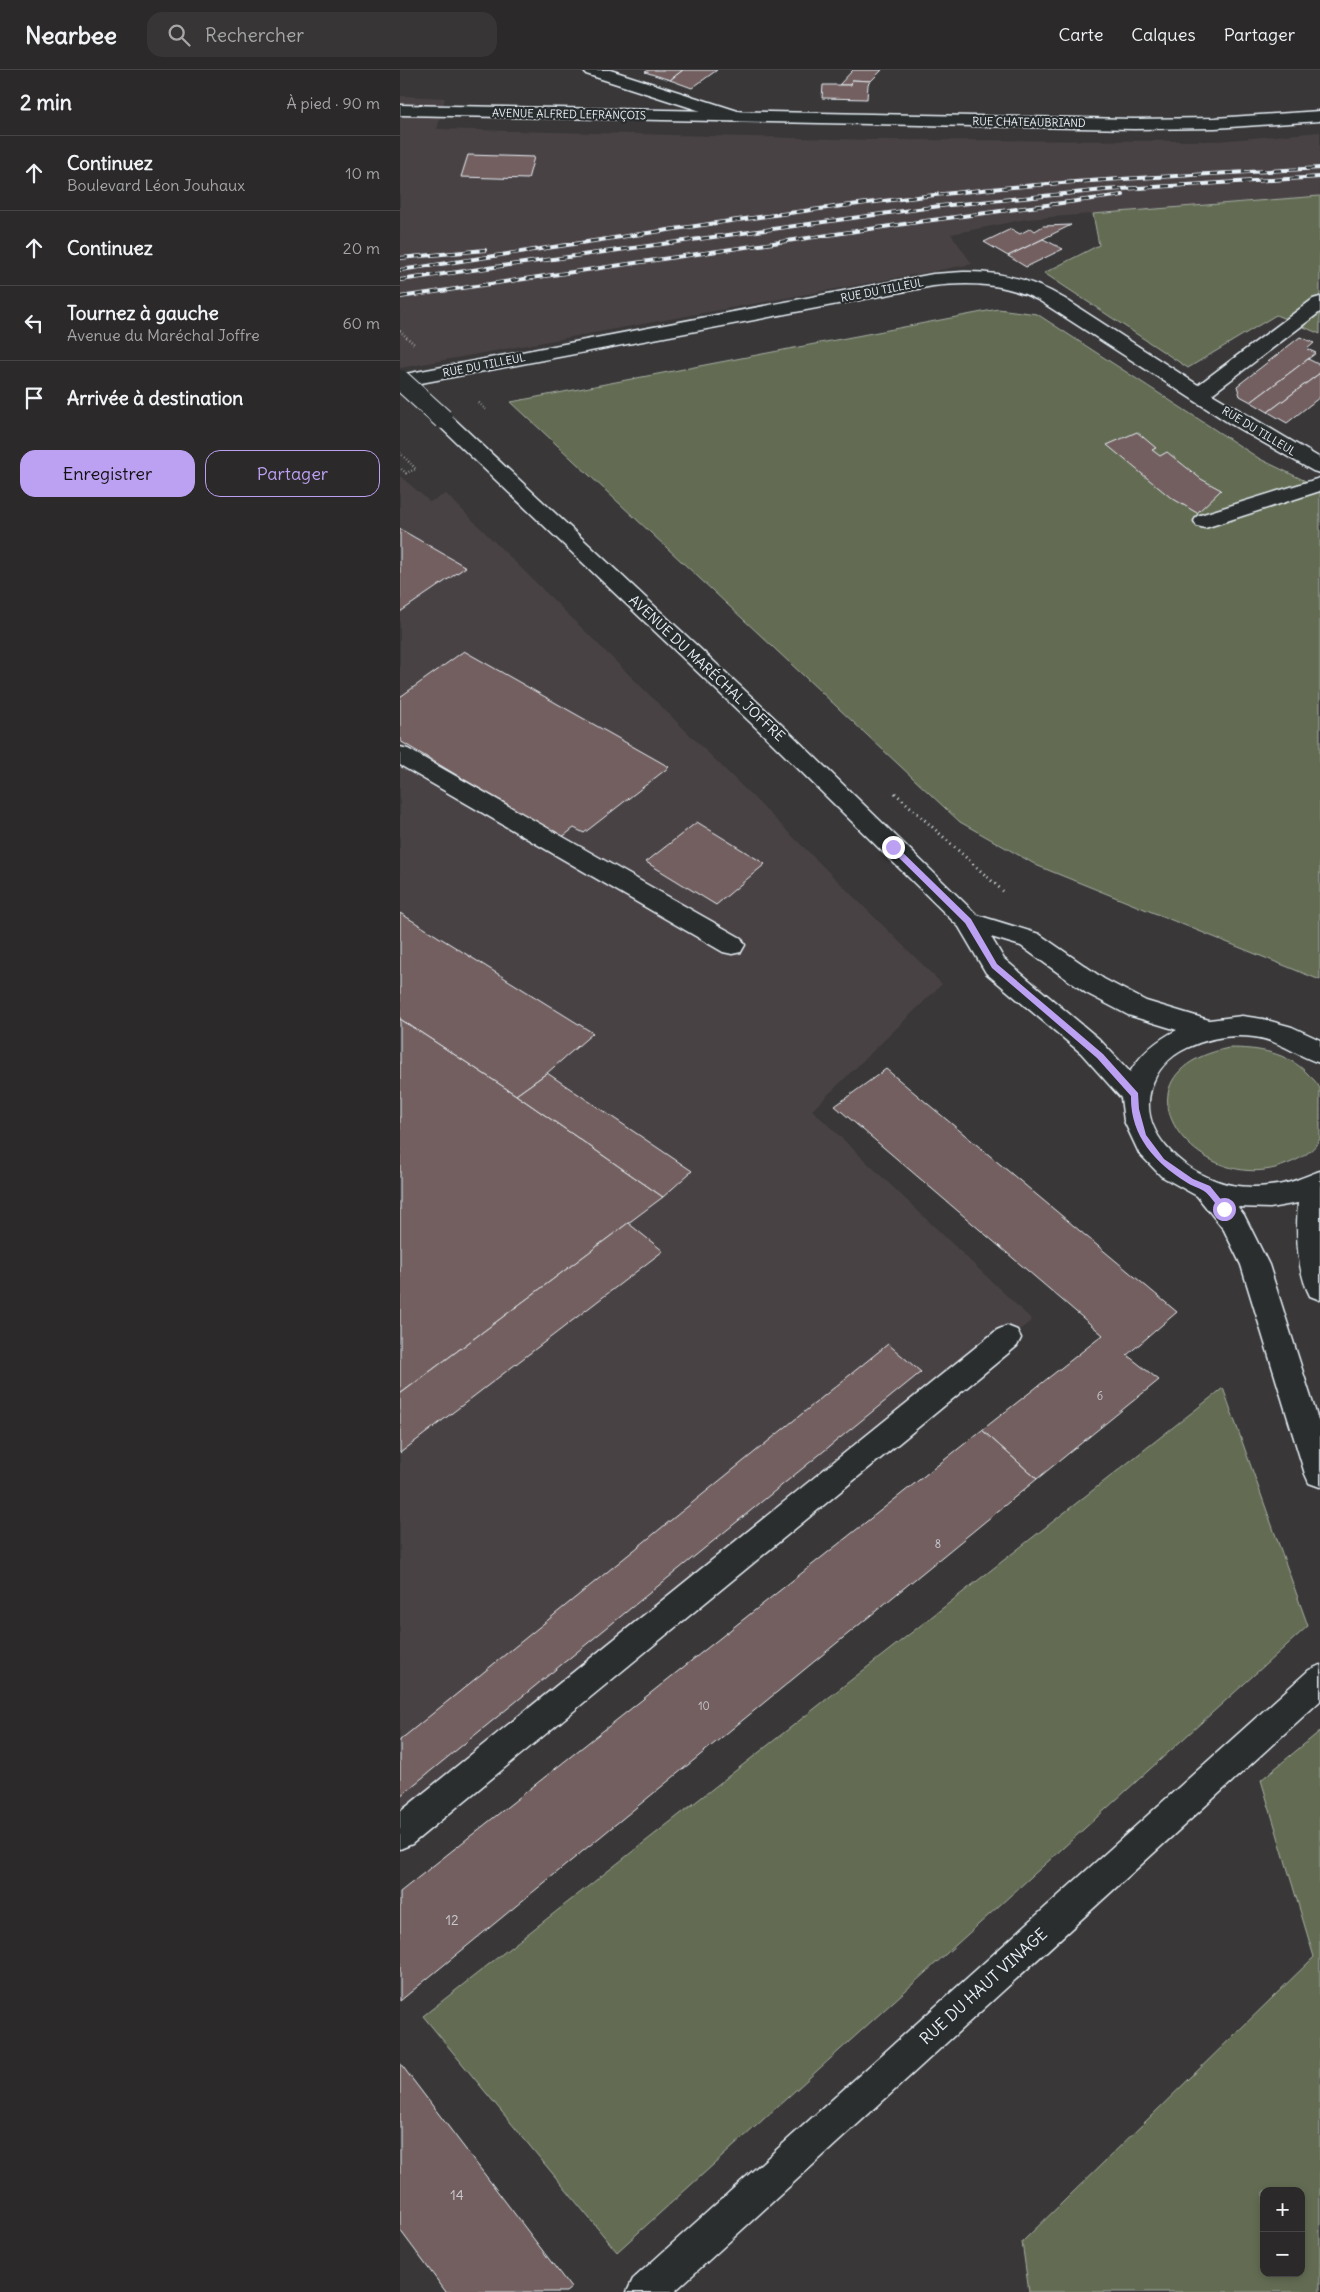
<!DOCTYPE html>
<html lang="fr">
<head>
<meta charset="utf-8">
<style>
	:root { --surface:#2b292a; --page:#373536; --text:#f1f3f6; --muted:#a6a6a8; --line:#474547; --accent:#bca0f2 }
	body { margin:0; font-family:Delius,sans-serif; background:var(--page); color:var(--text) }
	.controls { position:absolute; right:15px; bottom:15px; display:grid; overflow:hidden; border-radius:10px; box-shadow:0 2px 8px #0003 }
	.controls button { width:45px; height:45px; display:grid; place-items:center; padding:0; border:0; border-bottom:1px solid var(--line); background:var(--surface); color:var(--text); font:25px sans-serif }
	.stop { position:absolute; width:15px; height:15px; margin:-11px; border:4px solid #bca0f2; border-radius:50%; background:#fff }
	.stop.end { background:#bca0f2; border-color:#fff; box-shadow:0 1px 5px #0008 }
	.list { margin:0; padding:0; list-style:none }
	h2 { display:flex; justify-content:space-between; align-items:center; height:65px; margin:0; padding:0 20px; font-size:21px }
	h2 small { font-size:16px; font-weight:400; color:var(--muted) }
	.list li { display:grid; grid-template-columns:32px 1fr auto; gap:15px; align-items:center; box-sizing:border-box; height:75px; padding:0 20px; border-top:1px solid var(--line) }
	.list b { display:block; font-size:19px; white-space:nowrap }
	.list p { margin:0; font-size:16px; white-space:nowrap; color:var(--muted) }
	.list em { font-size:16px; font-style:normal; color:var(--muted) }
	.actions { display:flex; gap:10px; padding:15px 20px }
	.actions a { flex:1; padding:11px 0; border:1px solid var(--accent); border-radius:15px; text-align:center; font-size:18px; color:var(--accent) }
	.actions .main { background:var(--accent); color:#111 }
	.icon { flex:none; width:28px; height:28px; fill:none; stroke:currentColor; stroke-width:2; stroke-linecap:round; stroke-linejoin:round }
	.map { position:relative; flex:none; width:920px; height:2222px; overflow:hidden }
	header { display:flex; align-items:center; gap:30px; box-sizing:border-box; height:70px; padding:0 25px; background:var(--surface); border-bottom:1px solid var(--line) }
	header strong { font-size:24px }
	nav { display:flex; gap:28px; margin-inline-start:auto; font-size:18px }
	.search { width:350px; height:45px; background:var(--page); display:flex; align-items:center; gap:12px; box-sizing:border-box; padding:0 18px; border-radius:15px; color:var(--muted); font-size:19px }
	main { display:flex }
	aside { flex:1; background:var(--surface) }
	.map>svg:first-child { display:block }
	.built { fill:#4a4344 }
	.green { fill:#646c52; stroke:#a6aea5; fill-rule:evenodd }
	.building { fill:#735f5f; stroke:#e8f1f8 }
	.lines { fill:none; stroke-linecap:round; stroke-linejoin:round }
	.minor-casing { stroke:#e8f1f8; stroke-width:3 }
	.major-casing { stroke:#e8f1f8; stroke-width:3 }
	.path-far1 { stroke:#e8f1f8; stroke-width:2.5; stroke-dasharray:0.5 2.5; stroke-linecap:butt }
	.path { stroke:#e8f1f8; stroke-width:3; stroke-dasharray:1 4; stroke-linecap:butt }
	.minor { fill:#2a2d2e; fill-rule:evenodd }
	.major { fill:#2a2d2e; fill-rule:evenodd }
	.rail-casing { stroke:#e8f1f8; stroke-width:4 }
	.rail { stroke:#2a2d2e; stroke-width:2.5; stroke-dasharray:8; stroke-linecap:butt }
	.major-bridge-casing { stroke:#e8f1f8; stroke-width:22; stroke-linecap:butt }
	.path-bridge { stroke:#e8f1f8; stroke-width:2.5; stroke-dasharray:0.5 2.5; stroke-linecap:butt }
	.major-bridge { stroke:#2a2d2e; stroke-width:20 }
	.route { fill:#bca0f2 }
	.labels { text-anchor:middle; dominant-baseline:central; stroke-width:4.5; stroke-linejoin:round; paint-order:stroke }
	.far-street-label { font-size:11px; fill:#e8f1f8; stroke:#2a2d2e }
	.number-label { font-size:11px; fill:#cbccd2 }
	.street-label { font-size:14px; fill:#e8f1f8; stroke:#2a2d2e }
	.near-number-label { font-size:14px; fill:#cbccd2 }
	.near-street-label { font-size:16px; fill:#e8f1f8; stroke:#2a2d2e }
</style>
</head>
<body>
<header>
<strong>Nearbee</strong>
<div class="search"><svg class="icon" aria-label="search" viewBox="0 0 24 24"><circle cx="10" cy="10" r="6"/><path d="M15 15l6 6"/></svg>Rechercher</div>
<nav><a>Carte</a><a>Calques</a><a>Partager</a></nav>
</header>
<main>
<aside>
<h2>2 min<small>À pied · 90 m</small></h2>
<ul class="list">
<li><svg class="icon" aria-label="ahead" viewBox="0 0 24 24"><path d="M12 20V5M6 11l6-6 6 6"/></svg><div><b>Continuez</b><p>Boulevard Léon Jouhaux</p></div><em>10 m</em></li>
<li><svg class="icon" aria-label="ahead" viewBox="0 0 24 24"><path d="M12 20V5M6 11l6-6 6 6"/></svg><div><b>Continuez</b></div><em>20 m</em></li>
<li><svg class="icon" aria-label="left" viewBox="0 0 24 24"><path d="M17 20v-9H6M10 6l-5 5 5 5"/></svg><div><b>Tournez à gauche</b><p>Avenue du Maréchal Joffre</p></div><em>60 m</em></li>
<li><svg class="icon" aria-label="arrive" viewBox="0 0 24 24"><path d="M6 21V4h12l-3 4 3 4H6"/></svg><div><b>Arrivée à destination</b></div></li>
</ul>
<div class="actions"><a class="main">Enregistrer</a><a>Partager</a></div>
</aside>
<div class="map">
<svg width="920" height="2222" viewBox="0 0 920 2222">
	<rect width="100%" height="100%" fill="#393738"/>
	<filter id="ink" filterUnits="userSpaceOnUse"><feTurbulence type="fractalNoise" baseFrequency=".02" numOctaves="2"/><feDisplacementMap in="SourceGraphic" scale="10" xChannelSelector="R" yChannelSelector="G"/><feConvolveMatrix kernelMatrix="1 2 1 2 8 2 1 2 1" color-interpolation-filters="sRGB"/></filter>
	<g filter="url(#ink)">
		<g class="built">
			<polygon points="0,26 45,28 37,59 471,70 818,71 920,62 920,126 626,149 551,164 572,194 0,298"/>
			<polygon points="0,406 30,432 46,424 542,914 412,1040 632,1250 0,1748"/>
		</g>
		<g class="green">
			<polygon points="920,126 920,264 876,245 788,298 644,203 699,175 693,144"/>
			<polygon points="598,239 637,244 860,389 920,418 920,910 638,796 560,752 111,332"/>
			<path d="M829 978C858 978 887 982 908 1004 912 1008 918 1013 920 1019 920 1031 920 1056 920 1069 913 1082 900 1089 887 1094 799 1131 701 1004 829 978Z"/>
			<polygon points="823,1318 908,1556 217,2182 23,1946"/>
			<path d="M920 1661V2222H629L622 2172 914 1887 861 1710ZM864 2121H901V2203H864Z"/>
		</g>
		<g class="building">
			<polygon points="249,0 283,0 270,10 245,2"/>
			<polygon points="283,0 317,0 292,18 270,10"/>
			<polygon points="453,0 482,0 471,11 452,10 451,15 439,15"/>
			<polygon points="452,10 471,11 468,14 467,29 422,28 423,15 451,15"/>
			<polygon points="68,85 134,87 128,109 61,107"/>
			<polygon points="671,155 608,186 584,172 611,159 620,164 631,158 635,161 643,156"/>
			<polygon points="643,169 663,179 626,197 608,186"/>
			<polygon points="900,267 914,273 907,279 916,283 851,332 840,326 837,316"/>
			<polygon points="908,289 920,295 920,303 868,342 851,332"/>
			<polygon points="920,303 920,327 887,353 868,342"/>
			<polygon points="737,362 756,378 752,380 760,386 767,382 801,409 821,420 797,443 770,427 707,375"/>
			<polygon points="0,459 66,497 0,542"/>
			<polygon points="64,581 269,697 184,763 174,758 161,768 0,671 0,627"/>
			<polygon points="297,752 365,794 316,835 246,792"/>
			<polygon points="0,843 193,963 147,1003 116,1025 0,949"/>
			<polygon points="0,949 116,1025 263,1127 0,1324"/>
			<polygon points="486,999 777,1242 727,1285 759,1310 637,1409 582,1360 703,1265 435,1036"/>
			<polygon points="147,1003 292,1101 263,1127 116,1025"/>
			<polygon points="228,1153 263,1181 0,1383 0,1324"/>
			<polygon points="488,1274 521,1302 0,1726 0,1670"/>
			<polygon points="582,1360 637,1409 0,1931 0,1822"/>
			<polygon points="0,1993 171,2218 166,2222 46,2222 0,2160"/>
		</g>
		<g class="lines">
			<g class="minor-casing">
				<g id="minor">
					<polygon points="183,0 210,0 344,43 347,47 344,51 332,51 186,4"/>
					<path d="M563 202C600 201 633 210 665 229L798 315 913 229 920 227V242L812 324 920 388V403L913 401 829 353 640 231C605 213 572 212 533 216L0 317V305L533 204Z"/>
					<polygon points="920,408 920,421 805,458 797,456 794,451 797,446"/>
					<polygon points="0,677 8,679 341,868 345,875 341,882 332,884 323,882 0,695"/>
					<polygon points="607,1256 617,1260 621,1268 617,1276 12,1774 0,1779 0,1742 597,1260"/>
					<polygon points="920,1595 920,1631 274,2222 227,2222 233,2209 909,1600"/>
				</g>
			</g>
			<g class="major-casing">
				<g id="major">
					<polygon points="0,35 734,49 815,48 920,41 920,51 815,58 734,59 0,45"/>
					<path d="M43 343 50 345 385 658 577 845 639 864 704 909 746 931 809 950 842 946 863 949 892 957 920 970V993C897 986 879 970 854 967 831 964 808 968 787 978 770 986 756 1000 751 1019 739 1062 780 1098 817 1111 833 1117 852 1118 869 1116 888 1115 903 1107 920 1101V1230L910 1226C896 1199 896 1162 898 1133L870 1138 838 1137 844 1145 869 1195 920 1356V1417L909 1413 905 1404 841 1195 824 1160 797 1126 761 1106 739 1083 724 1051 721 1028 681 983 586 903 559 857 369 670 36 353 33 349 36 345ZM591 867 621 876 686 923 728 945 777 960C757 970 742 982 730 1002L699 969 604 889Z"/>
				</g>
			</g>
			<polyline class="path-far1" points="0,383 16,399 6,403 0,398"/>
			<polyline class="path" points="495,723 605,823"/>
			<use href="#minor" class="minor"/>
			<use href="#major" class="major"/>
			<g class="rail-casing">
				<g id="rail">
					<polyline points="0,188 85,180"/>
					<path d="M0 200C190 172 380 141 572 121 687 109 804 105 920 98"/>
					<polyline points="0,210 540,136 705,120 920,107"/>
					<polyline points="0,227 525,151 723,125"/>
				</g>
			</g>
			<use href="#rail" class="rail"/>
			<g class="major-bridge-casing">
				<polyline id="major-bridge" points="0,310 43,349"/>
			</g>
			<g class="path-bridge">
				<polyline points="0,261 15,275"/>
				<polyline points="79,333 87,341"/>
			</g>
			<use href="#major-bridge" class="major-bridge"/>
		</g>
	</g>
	<path class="route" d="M490 775H495L571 849 597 894 703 984 738 1023 739 1039 746 1065 764 1089 793 1109 810 1116 827 1137V1141H821C816 1135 810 1125 804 1121 798 1117 791 1116 786 1112 754 1092 730 1065 731 1026L697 988 592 898 565 853 490 779Z"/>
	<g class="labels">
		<g class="far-street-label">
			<text transform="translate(169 44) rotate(1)">AVENUE ALFRED LEFRANÇOIS</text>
			<text transform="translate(629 52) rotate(1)">RUE CHATEAUBRIAND</text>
			<text transform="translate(482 220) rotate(-11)">RUE DU TILLEUL</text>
			<text transform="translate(84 295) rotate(-11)">RUE DU TILLEUL</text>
			<text transform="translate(859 361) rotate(31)">RUE DU TILLEUL</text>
		</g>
		<g class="number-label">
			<text x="700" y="1326">6</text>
			<text x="538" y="1474">8</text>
			<text x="304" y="1636">10</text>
		</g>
		<g class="street-label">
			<text transform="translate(307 598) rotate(43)">AVENUE DU MARÉCHAL JOFFRE</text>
		</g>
		<g class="near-number-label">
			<text x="52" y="1850">12</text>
			<text x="57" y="2125">14</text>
		</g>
		<g class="near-street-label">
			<text transform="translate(583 1916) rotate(-42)">RUE DU HAUT VINAGE</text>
		</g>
	</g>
</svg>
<div class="controls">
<button>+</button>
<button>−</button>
</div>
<div class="stop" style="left:824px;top:1139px"></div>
<div class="stop end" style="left:493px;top:777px"></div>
</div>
</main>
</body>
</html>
